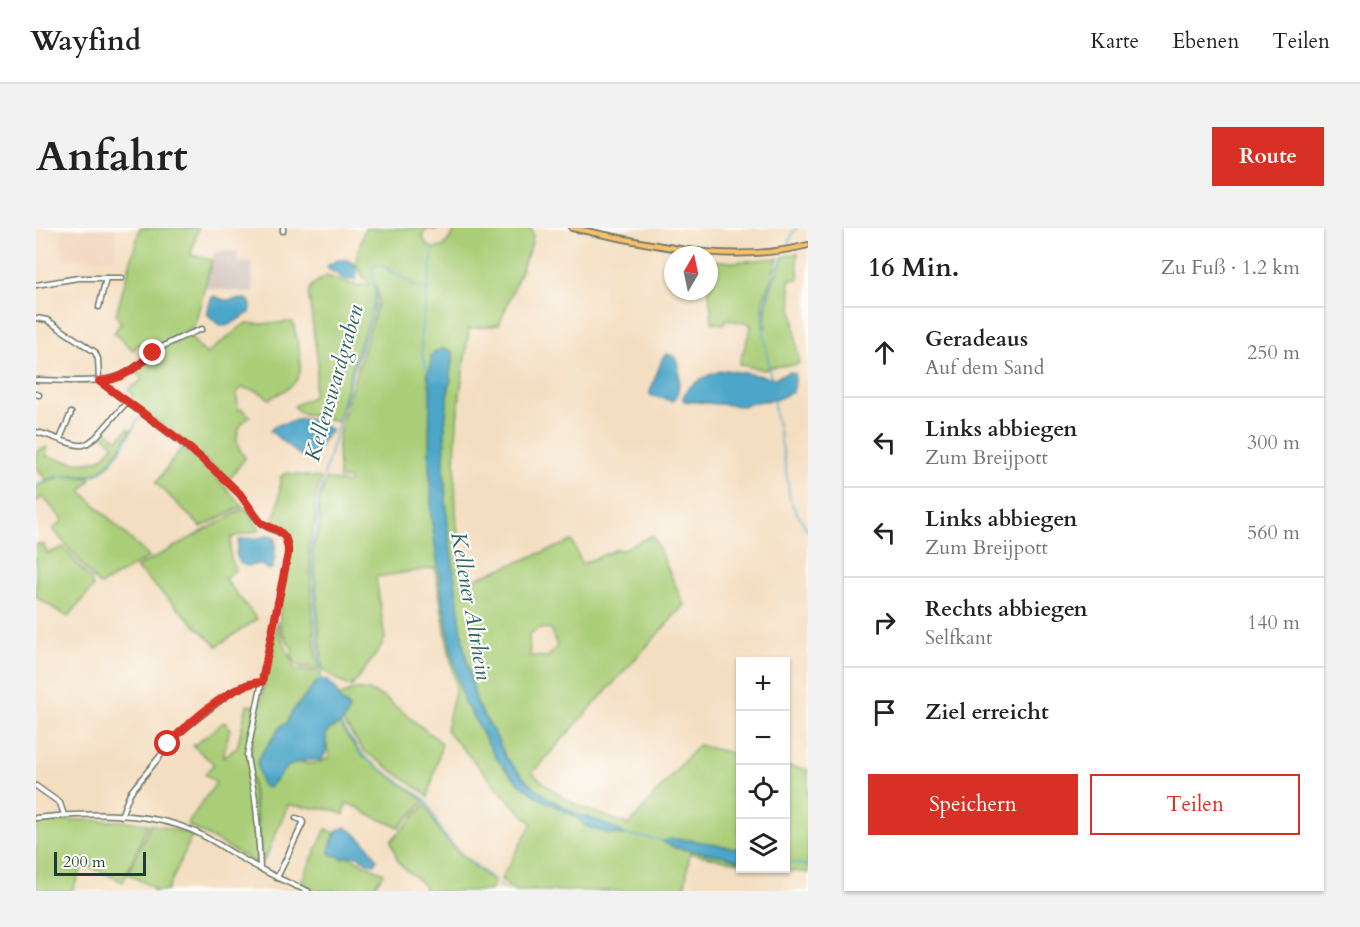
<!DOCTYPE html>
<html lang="de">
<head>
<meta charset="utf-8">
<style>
	:root { --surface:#fff; --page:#f2f2f2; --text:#222; --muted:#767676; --line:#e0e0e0; --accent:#d93025 }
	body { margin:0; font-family:Cardo,serif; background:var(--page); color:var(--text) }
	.controls { position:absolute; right:18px; bottom:18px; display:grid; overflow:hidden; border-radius:0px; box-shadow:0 2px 4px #0004 }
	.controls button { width:54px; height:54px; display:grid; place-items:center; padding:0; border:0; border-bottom:2px solid var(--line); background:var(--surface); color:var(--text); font:30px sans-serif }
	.compass { position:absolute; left:628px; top:18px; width:54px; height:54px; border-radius:50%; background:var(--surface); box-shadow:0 2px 4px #0004; rotate:9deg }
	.scale { position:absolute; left:18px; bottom:15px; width:92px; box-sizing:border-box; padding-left:6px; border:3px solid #1f3d34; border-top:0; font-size:16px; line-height:21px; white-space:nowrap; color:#1f3d34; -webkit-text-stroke:4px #fdfcf7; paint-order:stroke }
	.stop { position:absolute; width:18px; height:18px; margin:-14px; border:4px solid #d93025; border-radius:50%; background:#fff }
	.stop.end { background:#d93025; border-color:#fff; box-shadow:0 2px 6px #0008 }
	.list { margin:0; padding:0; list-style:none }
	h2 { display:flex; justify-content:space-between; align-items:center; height:78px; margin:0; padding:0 24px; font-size:26px }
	h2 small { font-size:20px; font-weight:400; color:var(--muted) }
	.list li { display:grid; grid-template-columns:39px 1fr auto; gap:18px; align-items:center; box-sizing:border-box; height:90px; padding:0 24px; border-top:2px solid var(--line) }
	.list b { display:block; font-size:22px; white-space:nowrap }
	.list p { margin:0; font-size:20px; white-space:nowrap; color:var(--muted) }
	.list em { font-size:20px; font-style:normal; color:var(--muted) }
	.actions { display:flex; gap:12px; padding:18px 24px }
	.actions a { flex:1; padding:14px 0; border:2px solid var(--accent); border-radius:0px; text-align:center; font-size:21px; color:var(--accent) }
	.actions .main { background:var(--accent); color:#fff }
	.icon { flex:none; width:33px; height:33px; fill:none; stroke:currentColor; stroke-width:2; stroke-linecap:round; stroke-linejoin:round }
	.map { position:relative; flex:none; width:772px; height:663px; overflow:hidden; border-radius:0px }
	header { display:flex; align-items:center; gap:36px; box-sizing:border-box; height:84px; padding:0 30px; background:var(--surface); border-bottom:2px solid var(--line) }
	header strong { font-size:28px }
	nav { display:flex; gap:33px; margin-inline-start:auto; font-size:21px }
	.intro { display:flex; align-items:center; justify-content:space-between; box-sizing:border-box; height:144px; padding:0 36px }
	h1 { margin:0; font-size:42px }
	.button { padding:15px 27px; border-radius:0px; background:var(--accent); color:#fff; font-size:21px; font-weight:700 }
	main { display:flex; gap:36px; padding:0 36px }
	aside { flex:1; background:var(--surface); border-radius:0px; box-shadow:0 2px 4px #0004 }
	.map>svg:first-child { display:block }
	.built { fill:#f2d4be }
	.industrial { fill:#cfc0ba }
	.green { fill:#aace78; stroke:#648656; stroke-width:1.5; fill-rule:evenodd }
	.water { fill:#4ba6c9; stroke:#35727e; stroke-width:1.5 }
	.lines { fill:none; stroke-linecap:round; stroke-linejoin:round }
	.stream { stroke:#4ba6c9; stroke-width:1.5 }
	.minor-casing { stroke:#6a7565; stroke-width:7 }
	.major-casing { stroke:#6a7565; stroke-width:8 }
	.minor { stroke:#fff; stroke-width:4 }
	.major { stroke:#f7c06c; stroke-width:4.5 }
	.route { stroke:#d93025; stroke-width:8 }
	.labels { text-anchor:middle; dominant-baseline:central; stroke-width:4.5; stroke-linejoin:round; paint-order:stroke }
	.water-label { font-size:22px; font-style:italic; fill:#2e6268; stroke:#fdfcf7 }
</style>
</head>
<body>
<header>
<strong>Wayfind</strong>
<nav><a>Karte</a><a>Ebenen</a><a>Teilen</a></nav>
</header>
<div class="intro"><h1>Anfahrt</h1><a class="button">Route</a></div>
<main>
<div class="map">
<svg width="772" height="663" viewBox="0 0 772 663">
	<rect width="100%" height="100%" fill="#fdfcf7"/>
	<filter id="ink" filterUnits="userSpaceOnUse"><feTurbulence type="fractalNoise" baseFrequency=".0167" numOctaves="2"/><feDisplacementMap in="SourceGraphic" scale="12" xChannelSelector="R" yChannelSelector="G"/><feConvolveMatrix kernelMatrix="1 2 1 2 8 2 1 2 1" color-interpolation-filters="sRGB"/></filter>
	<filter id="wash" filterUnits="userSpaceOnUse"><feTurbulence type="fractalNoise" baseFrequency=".008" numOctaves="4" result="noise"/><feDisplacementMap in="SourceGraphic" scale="24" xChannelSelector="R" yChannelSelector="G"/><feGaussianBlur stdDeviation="1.35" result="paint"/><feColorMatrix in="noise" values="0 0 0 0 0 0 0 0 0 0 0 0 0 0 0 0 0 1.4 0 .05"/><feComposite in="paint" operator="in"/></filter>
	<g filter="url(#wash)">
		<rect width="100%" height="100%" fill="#f4dec1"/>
		<polygon class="built" points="80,0 80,31 49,30 27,34 26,1"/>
		<polygon class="industrial" points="201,23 202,35 216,34 217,65 169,60 178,24"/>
		<g class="green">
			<polygon points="104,0 162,0 155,27 176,32 159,96 156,100 135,111 115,125 103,116 97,122 78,105 85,95 80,87"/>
			<path d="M329 0H401L400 2 392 1 386 7 390 16 398 21 408 18 421 0H494C499 4 496 10 496 15L463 97 433 101C429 132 424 163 421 193 417 247 419 301 428 355L536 313 546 336 582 321 584 323 617 307 648 377 496 545 518 563 540 577 593 597 662 517 704 527V621L655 612 640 620 689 628 704 633V635L654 625 648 663H477L465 651 496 595 476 576 410 502 420 458 411 414 399 340 340 349 349 411 341 425 316 458H313L298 450 289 443 286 438 284 416 277 321C278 314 281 309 283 303 286 293 282 284 283 274 284 266 288 259 291 251L311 255 314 253 313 251 303 250 302 216 304 202 311 175 342 74V62L339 57H338C344 74 327 107 321 125 314 147 308 170 302 193L264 185 258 178 276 169 277 167 282 136 273 69C272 55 282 54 291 48L321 58 333 56V54L327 48 319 35ZM406 121H410L417 130 413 150 415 153 413 157 409 196 408 243 412 300 428 419 439 469 447 487 459 506 470 530 477 539 492 554 514 571 545 588 551 589 587 605 574 606 550 598 537 587 502 569 482 554 468 540 431 479 429 477 417 431 407 376 395 286V265L393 236 394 159 391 145 394 142 395 128ZM503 400 515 401 521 418 512 429 494 428 493 407Z"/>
			<path d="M762 25 761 32 763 51 753 52 763 136 735 139 729 142 705 137 703 136 715 100 714 96 690 91 688 96 676 94 673 63V32L697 34 742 30 727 73 726 78 727 100 730 99C727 74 738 51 747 29Z"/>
			<path d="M257 94C260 109 272 142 258 155 252 162 241 166 233 171 227 164 216 161 206 160L201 164 202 182 206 181 214 188C198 200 197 214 209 230L193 252 149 214 92 173 97 166 92 162 106 152 100 143 131 118 153 108 170 126 210 95 223 96Z"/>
			<path d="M92 200 95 202C86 216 72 245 54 247 36 248 29 245 11 252L0 240V223L12 219 10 228C24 232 51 238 64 231 69 228 74 222 78 217L66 206 69 202 82 212Z"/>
			<polygon points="146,219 186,256 207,278 165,299 120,255"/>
			<path d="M251 245 285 250 280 267 279 278V294L273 318 279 418 281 431 285 441C282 440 278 439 275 439 260 438 263 442 255 427L257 420 252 415 250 408 248 409C245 400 243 391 244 381 244 363 261 323 251 307 247 302 240 300 235 297L239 290 238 288 242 279 245 248Z"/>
			<polygon points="26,248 54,250 55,251 45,263 113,329 65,357 62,356 17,301 27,292 7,269 0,274 0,258"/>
			<path d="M209 280 224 302 196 309C193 323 193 329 200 341L189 351 221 391 181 418 100 340Z"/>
			<polygon points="0,316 8,317 11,325 19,323 27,319 55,352 57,359 32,389 0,369"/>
			<path d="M241 394 242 395 245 408 259 441 262 443 276 442 285 444 284 452C277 456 275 460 271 466 264 476 254 482 252 495L246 497 222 531 221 535 225 553 234 558C240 549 249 537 259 535 265 533 269 536 274 536 280 536 287 533 293 530L289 506 291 503 304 496 310 506 324 526 389 573 363 599 331 586 323 580 310 575 308 587 298 582 252 577 230 629 227 634 213 531Z"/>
			<polygon points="318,461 330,463 331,462 347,469 406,515 392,569 387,564 328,523 307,494 312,484 303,469"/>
			<path d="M211 477 220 478C217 491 212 506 212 520 212 542 228 622 219 635L151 596 180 555 169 546 178 536 157 518 188 494 194 500 187 529 201 520Z"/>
			<polygon points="750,538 772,542 772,645 741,641 750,640"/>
			<path d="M390 576C394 583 396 591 400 597 415 620 437 637 458 653L454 663H388L389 658 366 638 362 633 355 613Z"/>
			<polygon points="29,592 87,593 112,596 87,654 48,636 36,663 0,663 0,595"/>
			<polygon points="115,596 140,602 156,608 131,663 117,663 118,660 92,646"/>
			<polygon points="290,601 299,605 294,619 296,626 309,630 311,628 348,645 337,660 340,663 281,663 264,656"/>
		</g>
		<g class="water">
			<polygon points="302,32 311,32 319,37 321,45 320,52 311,52 292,41 291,38"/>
			<path d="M178 68 188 72 211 71 214 74 215 79 214 85C204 88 192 103 182 96 178 93 176 89 171 86L175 71Z"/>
			<path d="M406 121 414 122 417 125C417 134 412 144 415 153L413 157 409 196 408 243 412 300 428 419 439 469 447 487 459 506 470 530 492 554 514 571 545 588 561 592 587 605 588 607 574 606 552 599 537 587 502 569 482 554 460 530 432 479 429 477 417 431 407 376 395 286V265L393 236 394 159 391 144 394 142 395 128 398 124Z"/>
			<path d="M631 126 639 129C645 140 644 158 640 170L636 173 620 169 614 167V164L627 129Z"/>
			<path d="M690 142 739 150 753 144 758 145C760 151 759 157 757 164L739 172 725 173 706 178 648 173 647 169C654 154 675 145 690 142Z"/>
			<path d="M263 191C275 191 286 194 295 202V204C283 211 286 224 272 229L265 228 234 203C241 194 253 196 263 191Z"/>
			<path d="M234 307 239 309C240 320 239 331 236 341H231L224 336 211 338 204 335 200 326 203 312C213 309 222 312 234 307Z"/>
			<path d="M284 452C295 452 302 461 303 471L312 478 313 483 307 494 291 503C288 513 294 523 285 532L265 533 251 539 232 560C230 559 229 559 227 558 224 555 221 536 222 531L246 497 252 494C254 482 264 476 271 466 275 460 277 456 284 452Z"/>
			<path d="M309 599C322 606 335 619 341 632L339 636 333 635 322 628H314L306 630 293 625 294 619 301 602Z"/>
			<polygon points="637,611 655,612 704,621 704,633 689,628 640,620 627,614 630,612"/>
		</g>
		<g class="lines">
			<g class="stream">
				<polyline points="753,15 757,4 761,0"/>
				<polyline points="375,55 380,59 391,61"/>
				<polyline points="392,143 386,126 385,106 397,21"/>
				<path d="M736 150 734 147C731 122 723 93 731 68 735 54 742 41 747 28"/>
				<polyline points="737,170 739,184"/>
				<path d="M739 186C747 214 750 243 754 272"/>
				<polyline points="288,248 315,150 338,79 341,63 338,56 336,46 337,39 340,37 345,37 373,54"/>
				<path d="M0 258C8 254 18 249 27 248 37 247 46 250 56 248 76 244 93 207 103 190"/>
				<polyline points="755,275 772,303"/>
				<polyline points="285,441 282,422 278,355 275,325 277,313 281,301 282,273 288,250"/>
				<polyline points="284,453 285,444"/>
				<polyline points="305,495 311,506 321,519"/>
				<path d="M322 521 332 532 390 572C397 582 399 593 405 603 419 623 440 638 459 653"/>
				<polyline points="587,606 630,613"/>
				<polyline points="750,634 772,638"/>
				<polyline points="462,656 472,663"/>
			</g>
		</g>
	</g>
	<g filter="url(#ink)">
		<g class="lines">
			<g class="minor-casing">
				<g id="minor">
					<polyline points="247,0 247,3"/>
					<polyline points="0,57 42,50 86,50"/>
					<polyline points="63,79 70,50"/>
					<polyline points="0,90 11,92 59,124 62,131 63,153"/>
					<path d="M0 152C25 152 62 156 84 148 100 142 109 130 123 121 136 112 151 107 166 101"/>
					<path d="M63 153C102 183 143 210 180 243 187 250 196 257 203 265 211 274 215 287 225 295 239 307 253 298 252 326L211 527C212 540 216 552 218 564 222 590 223 615 224 641"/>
					<polyline points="0,166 3,167"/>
					<path d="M0 204C13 206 37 219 47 217 52 216 56 212 60 209L91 174"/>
					<polyline points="24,211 35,185"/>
					<polyline points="0,558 24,575 28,587"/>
					<polyline points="85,588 94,565 143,505 194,465 212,456 226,454"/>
					<path d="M0 590C47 585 105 583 150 600 167 606 183 617 198 626 222 640 246 653 272 663"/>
					<polyline points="241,650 267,595 266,592 260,590"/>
				</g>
			</g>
			<g class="major-casing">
				<path id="major" d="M536 0C615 16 691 38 772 17"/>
			</g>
			<use href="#minor" class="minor"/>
			<use href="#major" class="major"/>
		</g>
	</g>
	<g class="lines" filter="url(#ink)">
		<path class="route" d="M117 125C101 139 85 153 63 153L144 212 173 237 204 266 225 295 243 303 249 309 252 320V326L226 454C197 454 152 496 132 516"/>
	</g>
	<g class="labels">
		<g class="water-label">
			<text transform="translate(298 155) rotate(-74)">Kellenswardgraben</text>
			<text transform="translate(435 378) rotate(80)">Kellener Altrhein</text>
		</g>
	</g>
</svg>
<div class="controls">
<button>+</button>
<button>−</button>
<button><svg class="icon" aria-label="locate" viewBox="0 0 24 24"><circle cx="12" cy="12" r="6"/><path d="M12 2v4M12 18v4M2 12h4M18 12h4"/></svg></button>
<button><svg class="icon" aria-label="layers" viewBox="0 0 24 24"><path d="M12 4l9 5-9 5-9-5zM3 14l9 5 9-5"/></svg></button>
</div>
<svg class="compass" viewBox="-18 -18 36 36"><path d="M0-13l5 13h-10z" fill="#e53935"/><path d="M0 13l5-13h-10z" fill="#767676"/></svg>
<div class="scale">200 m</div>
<div class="stop" style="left:132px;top:516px"></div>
<div class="stop end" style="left:117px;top:125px"></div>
</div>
<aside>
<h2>16 Min.<small>Zu Fuß · 1.2 km</small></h2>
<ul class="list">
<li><svg class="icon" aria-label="ahead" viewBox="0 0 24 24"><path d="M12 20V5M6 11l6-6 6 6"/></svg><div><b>Geradeaus</b><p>Auf dem Sand</p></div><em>250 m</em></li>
<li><svg class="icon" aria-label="left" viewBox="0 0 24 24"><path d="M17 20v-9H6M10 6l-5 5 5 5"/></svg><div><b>Links abbiegen</b><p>Zum Breijpott</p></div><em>300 m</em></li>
<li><svg class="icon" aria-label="left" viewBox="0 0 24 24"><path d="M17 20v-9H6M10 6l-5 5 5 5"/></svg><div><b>Links abbiegen</b><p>Zum Breijpott</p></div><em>560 m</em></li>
<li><svg class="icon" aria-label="right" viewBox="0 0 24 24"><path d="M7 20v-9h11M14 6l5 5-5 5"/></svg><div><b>Rechts abbiegen</b><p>Selfkant</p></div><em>140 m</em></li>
<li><svg class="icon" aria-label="arrive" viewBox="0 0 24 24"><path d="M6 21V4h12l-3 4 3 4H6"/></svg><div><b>Ziel erreicht</b></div></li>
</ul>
<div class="actions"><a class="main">Speichern</a><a>Teilen</a></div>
</aside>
</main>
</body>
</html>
